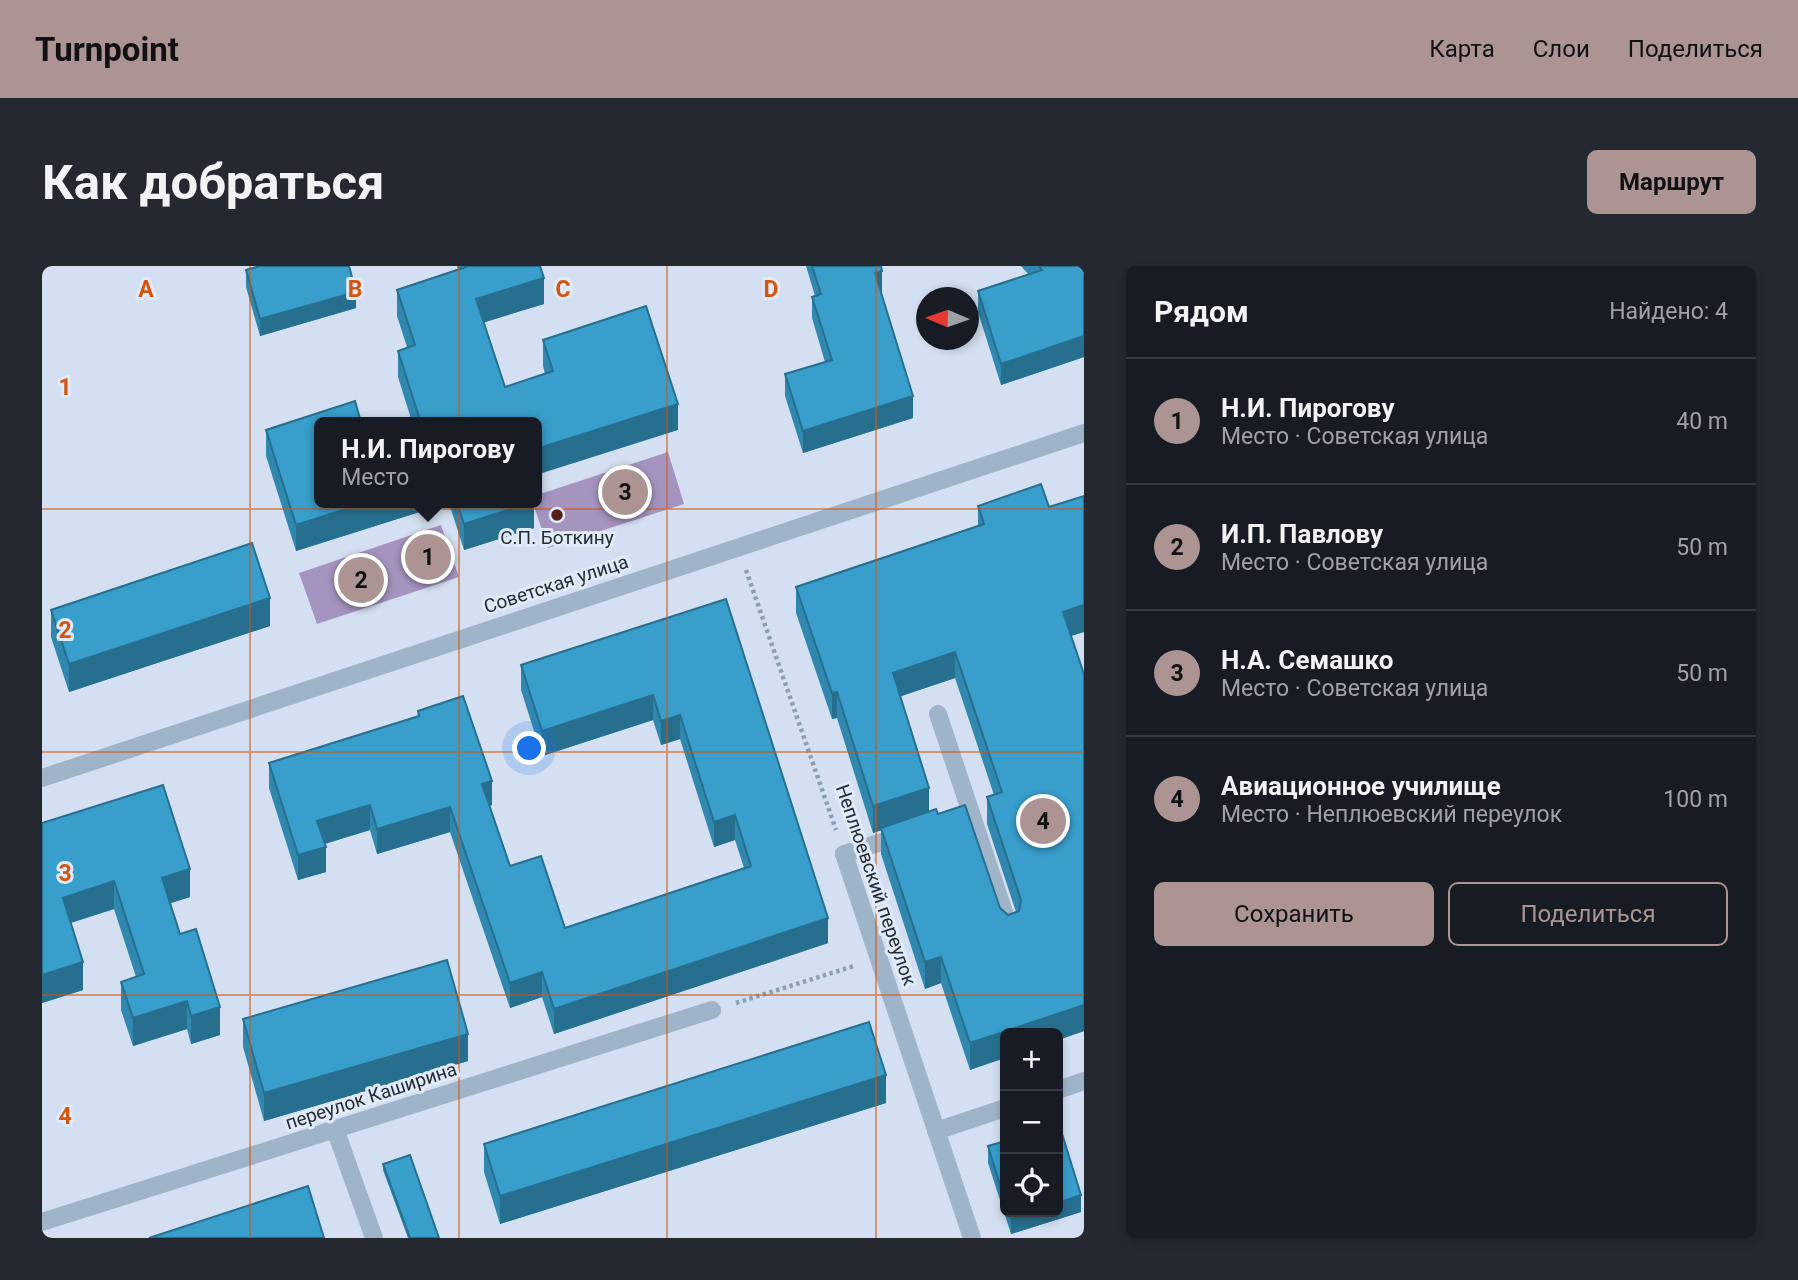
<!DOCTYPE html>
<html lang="ru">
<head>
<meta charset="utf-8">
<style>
	:root { --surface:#171b24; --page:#242831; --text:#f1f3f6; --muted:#9ea1a6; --line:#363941; --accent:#ab9492 }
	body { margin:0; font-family:Roboto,sans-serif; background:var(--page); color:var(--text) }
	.controls { position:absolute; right:21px; bottom:21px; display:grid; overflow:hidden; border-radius:10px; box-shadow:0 4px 10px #0003 }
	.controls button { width:63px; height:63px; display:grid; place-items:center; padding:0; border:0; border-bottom:2px solid var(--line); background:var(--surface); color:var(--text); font:35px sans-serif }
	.compass { position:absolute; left:874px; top:21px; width:63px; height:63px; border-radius:50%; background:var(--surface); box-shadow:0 4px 10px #0003; rotate:272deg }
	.you { position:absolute; left:488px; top:483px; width:24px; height:24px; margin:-18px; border:5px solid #fff; border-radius:50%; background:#1a73e8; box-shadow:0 0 0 10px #1a73e833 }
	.badge { display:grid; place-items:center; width:46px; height:46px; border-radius:50%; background:var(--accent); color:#111; font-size:23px; font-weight:700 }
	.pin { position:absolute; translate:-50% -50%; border:4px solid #fff; box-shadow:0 2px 7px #0006 }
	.popup { position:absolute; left:272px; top:151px; width:228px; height:91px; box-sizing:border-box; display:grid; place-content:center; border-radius:10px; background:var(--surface); filter:drop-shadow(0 2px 5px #0005); font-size:23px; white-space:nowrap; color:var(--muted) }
	.popup b { font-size:26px; color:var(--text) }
	.popup::after { content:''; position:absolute; left:50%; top:100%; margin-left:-14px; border:14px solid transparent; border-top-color:var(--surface) }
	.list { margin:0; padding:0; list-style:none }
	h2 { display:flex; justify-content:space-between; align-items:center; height:91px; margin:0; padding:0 28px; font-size:30px }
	h2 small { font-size:23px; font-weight:400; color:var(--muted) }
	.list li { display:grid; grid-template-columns:46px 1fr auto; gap:21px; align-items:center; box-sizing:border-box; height:126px; padding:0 28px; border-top:2px solid var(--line) }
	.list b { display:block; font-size:26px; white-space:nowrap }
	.list p { margin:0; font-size:23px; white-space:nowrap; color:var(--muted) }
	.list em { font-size:23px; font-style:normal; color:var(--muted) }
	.actions { display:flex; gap:14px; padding:21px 28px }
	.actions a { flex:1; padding:16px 0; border:2px solid var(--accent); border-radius:10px; text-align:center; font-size:24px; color:var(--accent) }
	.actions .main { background:var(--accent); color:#111 }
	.icon { flex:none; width:38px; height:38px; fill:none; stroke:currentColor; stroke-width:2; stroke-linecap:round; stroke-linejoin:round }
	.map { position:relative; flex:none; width:1042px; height:972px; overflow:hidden; border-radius:10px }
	header { display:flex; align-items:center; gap:42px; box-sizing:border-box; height:98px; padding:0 35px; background:var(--accent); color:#111 }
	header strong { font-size:33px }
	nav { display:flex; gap:38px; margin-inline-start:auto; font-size:24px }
	.intro { display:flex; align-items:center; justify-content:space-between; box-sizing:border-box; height:168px; padding:0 42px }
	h1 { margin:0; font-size:49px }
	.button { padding:18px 32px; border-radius:10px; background:var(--accent); color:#111; font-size:24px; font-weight:700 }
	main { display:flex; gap:42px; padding:0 42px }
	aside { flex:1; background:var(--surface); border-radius:10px; box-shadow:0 4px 10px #0003 }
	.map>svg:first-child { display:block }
	.green { fill:#a694c0 }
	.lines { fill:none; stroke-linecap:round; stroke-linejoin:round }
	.path { stroke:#8ba0b5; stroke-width:4.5; stroke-dasharray:3.5 3.5; stroke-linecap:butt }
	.lane { stroke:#a0b4c9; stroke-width:18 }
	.street { stroke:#a0b4c9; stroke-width:18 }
	.wall { fill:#3088af; fill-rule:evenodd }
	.shaded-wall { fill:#276f8f }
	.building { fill:#389ecc; stroke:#276f8f; stroke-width:2 }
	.grid { fill:none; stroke:#d45510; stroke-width:2; stroke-opacity:0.55 }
	.poi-dot { fill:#562018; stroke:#e0eaf9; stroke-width:2.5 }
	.labels { text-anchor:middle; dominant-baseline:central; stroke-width:6; stroke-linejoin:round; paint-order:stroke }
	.poi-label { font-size:19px; fill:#242d33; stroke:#e0eaf9 }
	.street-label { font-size:19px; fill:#242d33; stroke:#e0eaf9 }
	.grid-label { font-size:23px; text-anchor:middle; font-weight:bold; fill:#d45510; stroke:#e0eaf9; stroke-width:6; stroke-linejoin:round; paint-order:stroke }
</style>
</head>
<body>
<header>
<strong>Turnpoint</strong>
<nav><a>Карта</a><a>Слои</a><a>Поделиться</a></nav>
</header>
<div class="intro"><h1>Как добраться</h1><a class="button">Маршрут</a></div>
<main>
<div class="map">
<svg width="1042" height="972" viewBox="0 0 1042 972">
	<rect width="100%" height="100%" fill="#d4e0f1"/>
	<g class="green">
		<polygon points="626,186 642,238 506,282 491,237 494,237 495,229"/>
		<polygon points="399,259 417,311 275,358 257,307"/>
	</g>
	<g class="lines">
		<g class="path">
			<polyline points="704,304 794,564"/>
			<polyline points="694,737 812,700"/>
		</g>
		<g class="lane">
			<polyline points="896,448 968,664"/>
			<polyline points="802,588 859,570"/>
			<polyline points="1016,824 1042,815"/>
			<polyline points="293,863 332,972"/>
			<polyline points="894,865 963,842"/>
		</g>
		<g class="street">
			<polyline points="0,512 1042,167"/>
			<polyline points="802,588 930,972"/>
			<polyline points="0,956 670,744"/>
		</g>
	</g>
	<g class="wall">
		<polygon points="415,0 498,0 502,38 441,56 463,121 503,108 501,100 501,74 636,164 494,156 370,156 356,111 356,85 365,81 355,50 355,24 416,4"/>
		<polygon points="764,0 839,0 840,27 839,27 871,152 761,187 743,130 743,108 783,96 770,52 770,31 773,30"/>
		<polygon points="979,0 1042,0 1042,91 959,119 936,46 936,25 986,8"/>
		<polygon points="204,4 314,42 218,70 204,21"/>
		<polygon points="224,164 277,237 406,237 254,285 224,190"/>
		<polygon points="407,237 492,237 492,262 422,284"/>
		<path d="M936 240 1042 366 1029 370 1042 408V765L1016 774V767L928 804 899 717 883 723 839 588V564L831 567 795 452 790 453 754 347V321L936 260ZM913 412 952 529 945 531V558L974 646 966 649 958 642 896 548 887 545 858 430Z"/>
		<polygon points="684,333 786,677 512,768 500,731 468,742 408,566 335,588 328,564 283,578 284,606 256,614 227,522 227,497 376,451 376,445 450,539 448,540 468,600 523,662 702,602 693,574 672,581 638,473 619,479 611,454 500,490 479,424 479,399"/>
		<polygon points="9,344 228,360 27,426 9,371"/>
		<polygon points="0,557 148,631 128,637 138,668 178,769 149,778 145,763 91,780 79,744 79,716 94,711 72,643 29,657 41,724 0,737"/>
		<polygon points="201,753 426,795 222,855 201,781"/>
		<polygon points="844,837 458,958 442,906 442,878"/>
		<polygon points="963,875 963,946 1039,946 969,968 946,897 946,880"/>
		<polygon points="341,898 397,972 366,972 341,904"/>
	</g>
	<g class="shaded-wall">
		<polygon points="840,5 840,27 833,29 833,7"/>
		<polygon points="502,12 502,38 434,59 434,33"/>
		<polygon points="314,26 314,42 218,70 218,53"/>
		<polygon points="1042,70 1042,91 959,119 959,98"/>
		<polygon points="871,130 871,152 761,187 761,165"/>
		<polygon points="636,138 636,164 494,209 494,183"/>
		<polygon points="323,237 406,237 254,285 254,259"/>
		<polygon points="488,237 492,237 492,262 422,284 422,258"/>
		<polygon points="228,332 228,360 27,426 27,398"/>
		<polygon points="1042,339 1042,366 1021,372 1021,346"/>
		<polygon points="913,386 913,412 851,433 851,407"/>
		<polygon points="795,426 795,452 790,453 790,427"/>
		<polygon points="611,429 611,454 500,490 500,465"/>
		<polygon points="638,449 638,473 619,479 619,455"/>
		<polygon points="450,515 450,539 440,543 440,518"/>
		<polygon points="887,522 887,548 831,567 831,540"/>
		<polygon points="328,539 328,564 275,580 275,555"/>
		<polygon points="408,541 408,566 335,588 335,563"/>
		<polygon points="693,549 693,574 672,581 672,556"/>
		<polygon points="284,581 284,606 256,614 256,589"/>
		<polygon points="148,603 148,631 120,640 120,612"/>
		<polygon points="72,615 72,643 21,659 21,632"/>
		<polygon points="786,652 786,677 512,768 512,743"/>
		<polygon points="899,691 899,717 883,723 883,696"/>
		<polygon points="41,696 41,724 0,737 0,709"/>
		<polygon points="500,706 500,731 468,742 468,717"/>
		<polygon points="145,735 145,763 91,780 91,752"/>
		<polygon points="1042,739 1042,765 1016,774 1016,767 963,767 963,792 928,804 928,777"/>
		<polygon points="178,741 178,769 149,778 149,750"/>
		<polygon points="426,768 426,795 222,855 222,827"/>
		<polygon points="844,809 844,837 458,958 458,930"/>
		<polygon points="1039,929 1039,946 969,968 969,952 987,946 1016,946 1016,937"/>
	</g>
	<g class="building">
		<polygon points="218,0 307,0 314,26 218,53 204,4"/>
		<polygon points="423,0 498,0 502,12 434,33 463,121 511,105 501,74 604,40 636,138 494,183 494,156 372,156 378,154 356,85 373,79 355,24 424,1"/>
		<polygon points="770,0 839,0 840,5 833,7 871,130 761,165 743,108 790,94 770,31 779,28"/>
		<polygon points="997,0 1042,0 1042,70 959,98 936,25 1000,4"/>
		<polygon points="313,135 319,156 277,156 277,237 323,237 254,259 224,164"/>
		<polygon points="999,218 1007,241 1042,230 1042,339 1021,346 1042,408 1042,739 928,777 899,691 883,696 839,562 894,543 896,548 923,539 958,642 966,649 977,645 979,634 945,531 960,526 913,386 851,407 887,522 831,540 795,426 790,427 754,321 942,258 936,240"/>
		<polygon points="415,237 488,237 422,258"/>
		<polygon points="210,277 228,332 27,398 9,344"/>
		<polygon points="684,333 786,652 512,743 500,706 468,717 408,541 335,563 328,539 275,555 284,581 256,589 227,497 377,450 376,445 421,430 450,515 440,518 468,600 499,590 523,662 709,600 693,549 672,556 638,449 619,455 611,429 500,465 479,399"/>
		<polygon points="121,519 148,603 120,612 138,668 154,663 178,741 149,750 145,735 91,752 79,716 102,708 72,615 21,632 41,696 0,709 0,557"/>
		<polygon points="405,694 426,768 222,827 201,753"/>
		<polygon points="827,756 844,809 458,930 442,878"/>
		<polygon points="1016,858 1017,858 1039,929 1016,937"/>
		<polygon points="963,875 963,935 946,880"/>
		<polygon points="368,889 397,972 368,972 341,898"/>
		<polygon points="266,920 282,972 107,972"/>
		<polygon points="967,946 987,946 969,952"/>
	</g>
	<path class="grid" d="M208 0V972M417 0V972M625 0V972M834 0V972M0 243H1042M0 486H1042M0 729H1042"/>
	<circle class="poi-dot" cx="515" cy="249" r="7"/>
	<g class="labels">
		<g class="poi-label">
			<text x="515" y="271">С.П. Боткину</text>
		</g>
		<g class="street-label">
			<text transform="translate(514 318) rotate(-18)">Советская улица</text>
			<text transform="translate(834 619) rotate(71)">Неплюевский переулок</text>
			<text transform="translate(329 830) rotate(-18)">переулок Каширина</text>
		</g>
	</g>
	<g class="grid-label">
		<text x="104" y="31">A</text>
		<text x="313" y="31">B</text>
		<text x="521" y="31">C</text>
		<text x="729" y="31">D</text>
		<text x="23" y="129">1</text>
		<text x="23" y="372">2</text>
		<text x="23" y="615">3</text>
		<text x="23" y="858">4</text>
	</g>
</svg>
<div class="controls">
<button>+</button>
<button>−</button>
<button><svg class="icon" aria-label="locate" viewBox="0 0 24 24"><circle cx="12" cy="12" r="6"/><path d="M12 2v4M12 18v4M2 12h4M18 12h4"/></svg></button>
</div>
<svg class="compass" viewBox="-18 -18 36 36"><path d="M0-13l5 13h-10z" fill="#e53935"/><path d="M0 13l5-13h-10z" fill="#9ea1a6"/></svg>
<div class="you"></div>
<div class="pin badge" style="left:386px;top:291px">1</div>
<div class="popup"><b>Н.И. Пирогову</b>Место</div>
<div class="pin badge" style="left:319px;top:314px">2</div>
<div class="pin badge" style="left:583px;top:226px">3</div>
<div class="pin badge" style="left:1001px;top:555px">4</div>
</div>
<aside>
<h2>Рядом<small>Найдено: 4</small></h2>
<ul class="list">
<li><span class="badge">1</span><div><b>Н.И. Пирогову</b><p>Место · Советская улица</p></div><em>40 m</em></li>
<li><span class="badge">2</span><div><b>И.П. Павлову</b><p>Место · Советская улица</p></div><em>50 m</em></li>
<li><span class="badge">3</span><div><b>Н.А. Семашко</b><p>Место · Советская улица</p></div><em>50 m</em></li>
<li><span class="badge">4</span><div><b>Авиационное училище</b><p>Место · Неплюевский переулок</p></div><em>100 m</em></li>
</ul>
<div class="actions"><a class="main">Сохранить</a><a>Поделиться</a></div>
</aside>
</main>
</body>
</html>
